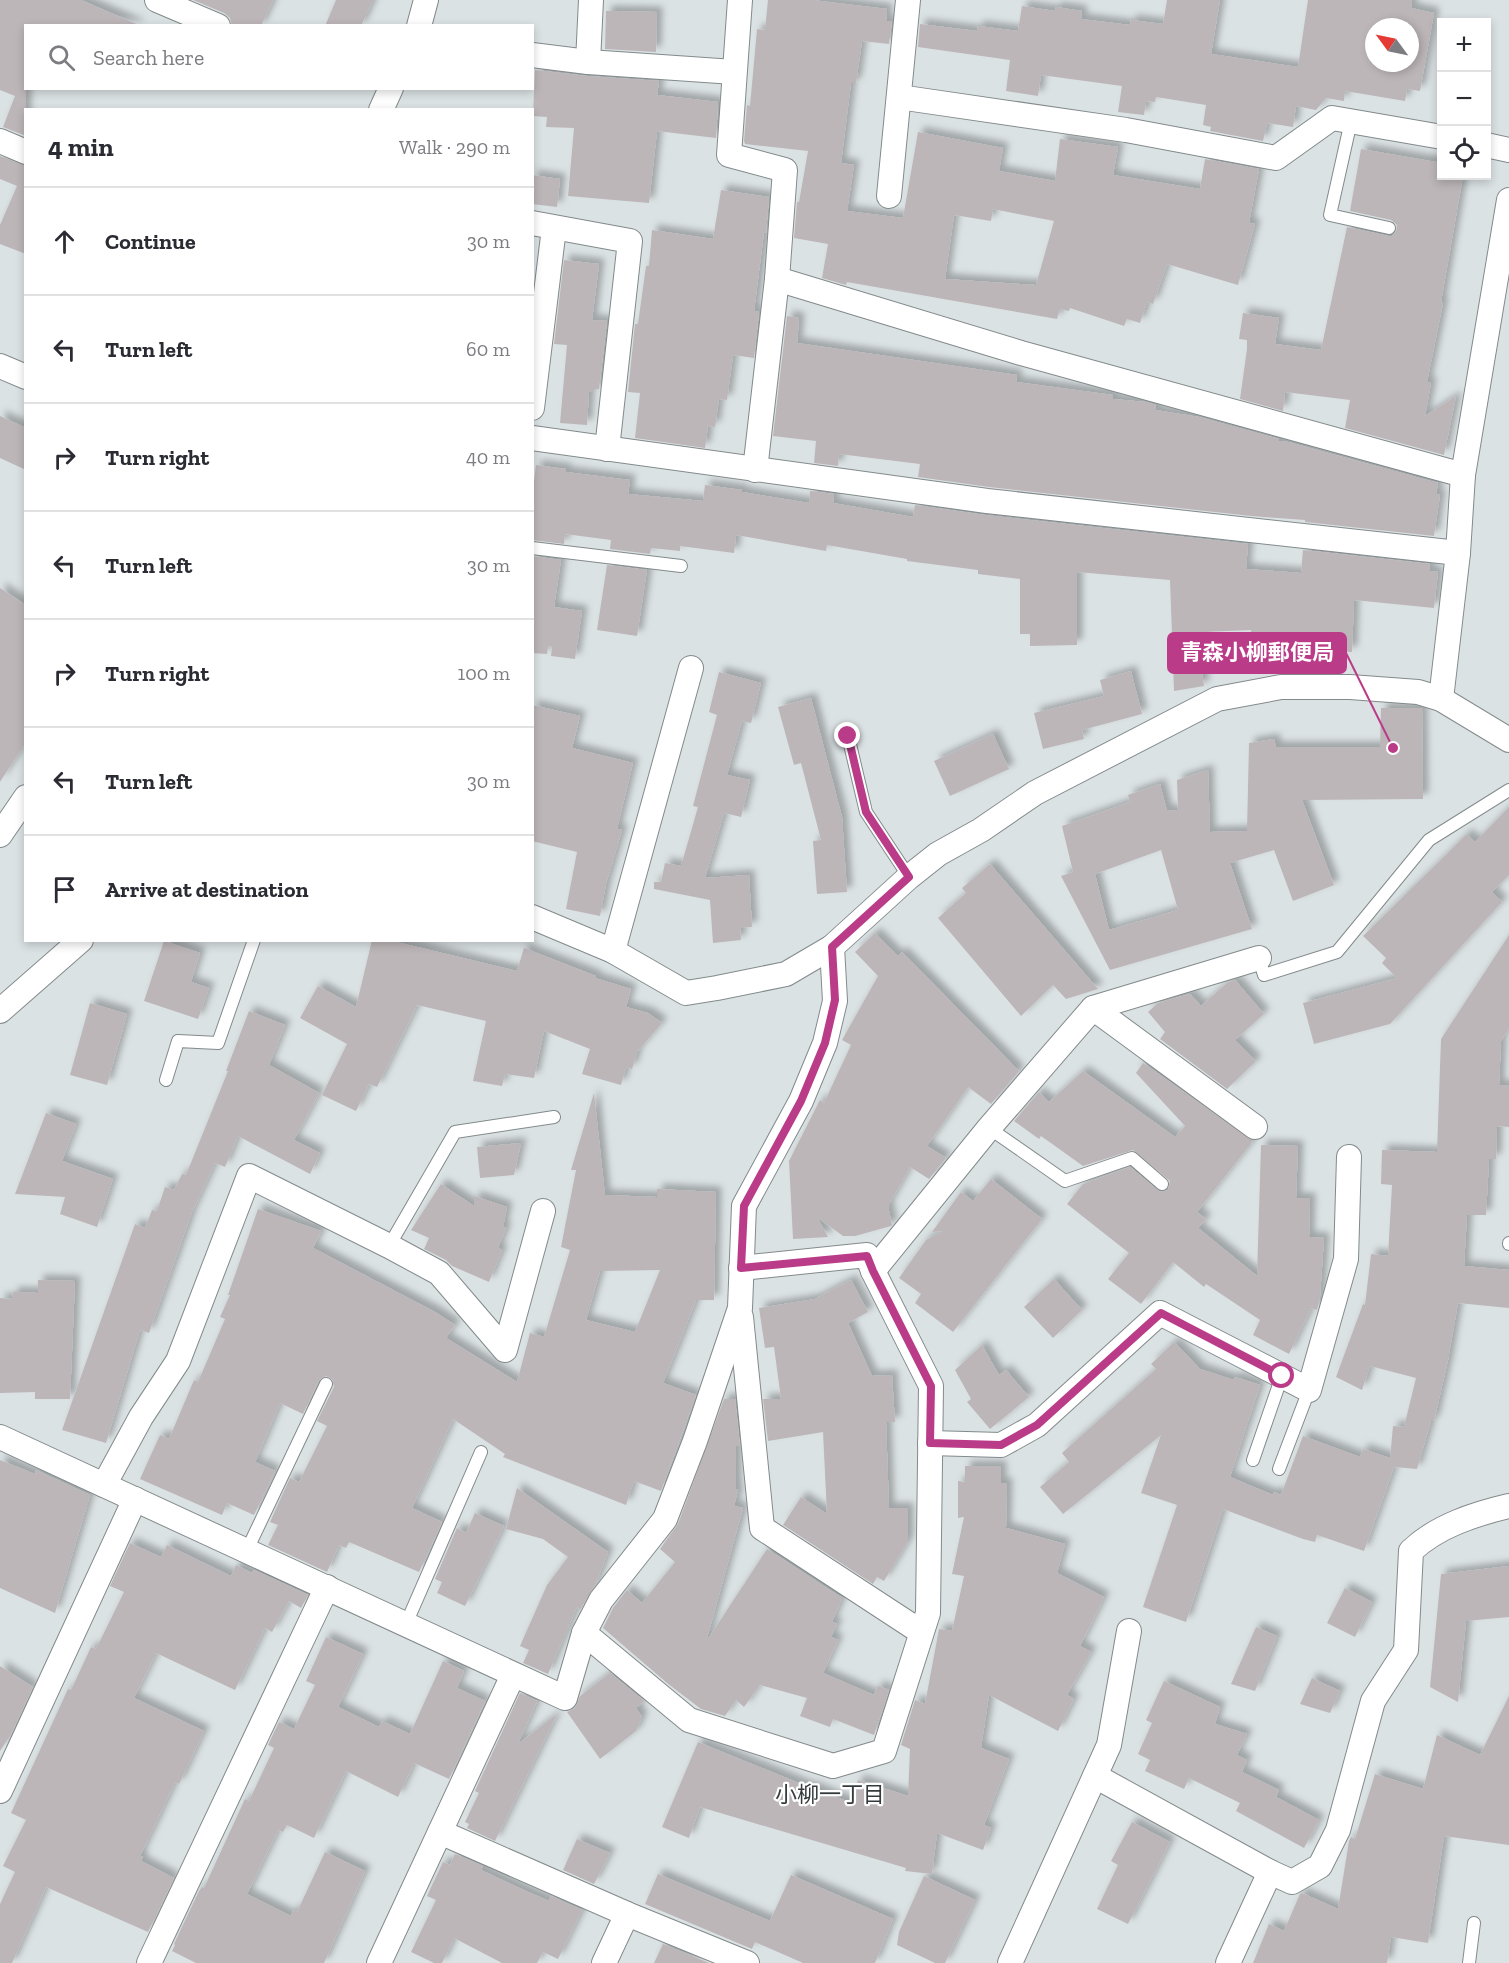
<!DOCTYPE html>
<html lang="en">
<head>
<meta charset="utf-8">
<style>
	:root { --surface:#fff; --page:#f2f2f3; --text:#2b2b33; --muted:#7c7c81; --line:#e1e1e2 }
	body { margin:0; font-family:"Zilla Slab","Noto Sans JP",serif; background:var(--page); color:var(--text) }
	.controls { position:absolute; right:18px; top:18px; display:grid; overflow:hidden; border-radius:0px; box-shadow:0 3px 9px #0003 }
	.controls button { width:54px; height:54px; display:grid; place-items:center; padding:0; border:0; border-bottom:2px solid var(--line); background:var(--surface); color:var(--text); font:30px sans-serif }
	.compass { position:absolute; left:1365px; top:18px; width:54px; height:54px; border-radius:50%; background:var(--surface); box-shadow:0 3px 9px #0003; rotate:303deg }
	.stop { position:absolute; width:18px; height:18px; margin:-14px; border:4px solid #ba3c89; border-radius:50%; background:#fff }
	.stop.end { background:#ba3c89; border-color:#fff; box-shadow:0 2px 6px #0008 }
	.list { margin:0; padding:0; list-style:none }
	h2 { display:flex; justify-content:space-between; align-items:center; height:78px; margin:0; padding:0 24px; font-size:26px }
	h2 small { font-size:20px; font-weight:400; color:var(--muted) }
	.list li { display:grid; grid-template-columns:39px 1fr auto; gap:18px; align-items:center; box-sizing:border-box; height:108px; padding:0 24px; border-top:2px solid var(--line) }
	.list b { display:block; font-size:22px; white-space:nowrap }
	.list em { font-size:20px; font-style:normal; color:var(--muted) }
	.icon { flex:none; width:33px; height:33px; fill:none; stroke:currentColor; stroke-width:2; stroke-linecap:round; stroke-linejoin:round }
	.map { position:relative; flex:none; width:1509px; height:1963px; overflow:hidden }
	.search { position:absolute; background:var(--surface); box-shadow:0 3px 9px #0003; left:24px; top:24px; width:510px; height:66px; display:flex; align-items:center; gap:15px; box-sizing:border-box; padding:0 21px; border-radius:0px; color:var(--muted); font-size:22px }
	.panel { position:absolute; background:var(--surface); box-shadow:0 3px 9px #0003; left:24px; top:108px; width:510px; height:834px; border-radius:0px }
	.map>svg:first-child { display:block }
	.building { fill:#bdb6b9; fill-rule:evenodd; filter:url(#shadow) }
	.lines { fill:none; stroke-linecap:round; stroke-linejoin:round }
	.service-casing { stroke:#838a8b; stroke-width:14 }
	.minor-casing { stroke:#838a8b; stroke-width:26 }
	.service { stroke:#fff; stroke-width:12 }
	.minor { stroke:#fff; stroke-width:24 }
	.route { stroke:#ba3c89; stroke-width:8 }
	.labels { text-anchor:middle; dominant-baseline:central; stroke-width:4.5; stroke-linejoin:round; paint-order:stroke }
	.neighbourhood-label { font-size:22px; fill:#353b3c; stroke:#fff }
	.leader { fill:none; stroke:#ba3c89; stroke-width:2 }
	.callout-dot { fill:#ba3c89; stroke:#fff; stroke-width:2 }
	.callout { fill:#ba3c89; stroke:#ba3c89; stroke-width:2 }
	.callout-label { font-size:22px; text-anchor:middle; font-weight:bold; fill:#fff }
</style>
</head>
<body>
<div class="map">
<svg width="1509" height="1963" viewBox="0 0 1509 1963">
	<defs>
		<filter id="shadow"><feDropShadow dx="5.5" dy="-5.5" stdDeviation="3" flood-color="#0004"/></filter>
	</defs>
	<rect width="100%" height="100%" fill="#dbe2e4"/>
	<g class="building">
		<polygon points="0,0 81,0 141,26 26,26 26,136 3,127 15,96 0,90"/>
		<polygon points="193,0 273,0 261,26 232,26 230,18 224,13"/>
		<polygon points="336,0 373,0 361,26 325,26"/>
		<path d="M768 0H812L887 9 886 21H892L889 44 862 41 856 83H851L841 163 854 165 847 211 903 218 918 132 1003 148 999 171 1055 181 1060 139 1118 147 1113 175 1200 189 1205 159 1259 169 1249 223 1255 224 1238 285 1167 264 1153 304 1147 302 1140 323 1127 319 1124 326 1070 308 1069 311 1060 309 1057 319 847 282 846 285 822 278 828 244 794 238 797 202H799L808 151 745 144 744 141 747 105 750 106 757 29 765 30ZM993 209 1054 221 1036 285 945 279 954 215 991 221Z"/>
		<path d="M1167 0H1220L1211 54 1298 67 1308 0H1412L1411 8 1434 13 1420 91 1407 89 1405 101 1345 91 1344 101 1326 98 1316 110 1296 106 1293 127 1267 123 1263 141 1210 131 1211 127 1203 125 1206 105 1156 97 1155 102 1146 101 1144 115 1118 112 1122 86 1041 75 1038 96 1006 91 1010 60 918 47 920 24 977 31 978 26 1018 31 1022 6 1055 11 1056 7 1082 11 1081 19 1130 25 1131 20 1163 24ZM1374 27H1410V63H1374Z"/>
		<polygon points="606,11 657,12 656,52 605,49"/>
		<polygon points="535,70 587,76 659,81 657,95 718,102 716,138 657,131 649,203 568,196 574,128 546,127 547,117 533,116"/>
		<polygon points="1361,149 1442,163 1442,176 1463,176 1441,302 1443,303 1427,382 1431,383 1425,416 1456,396 1444,455 1345,428 1350,400 1285,392 1283,411 1240,399 1247,349 1247,340 1239,339 1243,313 1279,318 1275,344 1321,350 1347,227 1388,236 1392,236 1397,230 1397,225 1391,220 1350,211"/>
		<polygon points="0,156 26,166 26,254 0,244 0,225 17,186 0,179"/>
		<polygon points="532,175 560,179 557,207 532,204"/>
		<polygon points="721,190 769,197 766,233 764,232 754,311 759,312 754,358 733,355 727,400 719,399 715,427 708,426 705,448 635,438 640,393 628,392 635,324 638,324 646,266 649,266 652,230 713,239"/>
		<polygon points="564,260 599,264 592,320 607,321 599,389 593,389 593,392 589,392 587,425 560,423 567,345 554,344"/>
		<polygon points="787,316 799,318 797,343 1017,375 1016,382 1113,395 1113,399 1146,402 1156,405 1155,410 1199,417 1279,439 1279,441 1288,442 1438,483 1436,494 1440,495 1434,536 1305,522 1305,520 1251,516 989,487 918,477 920,464 839,454 838,466 814,463 816,441 773,436"/>
		<polygon points="0,416 26,428 26,470 0,458"/>
		<polygon points="536,465 566,469 566,472 630,480 628,494 703,501 705,485 742,490 742,492 809,503 810,491 834,494 833,503 913,517 915,505 985,515 1248,544 1246,569 1301,573 1303,550 1430,564 1429,571 1438,572 1434,608 1354,600 1352,652 1295,650 1295,654 1250,653 1251,630 1203,632 1204,660 1200,660 1204,686 1174,691 1170,580 1077,572 1077,645 1030,646 1030,634 1020,634 1020,579 978,574 978,570 907,561 907,559 827,545 826,551 736,535 734,553 680,546 680,551 651,548 650,554 610,549 611,540 565,534 564,544 532,540 532,497"/>
		<polygon points="532,556 561,560 554,607 582,611 575,659 551,656 552,647 548,646 547,654 532,653"/>
		<polygon points="607,565 647,570 637,636 597,630"/>
		<polygon points="0,588 26,605 26,742 0,782"/>
		<polygon points="1131,671 1142,714 1082,730 1084,739 1043,749 1034,713 1104,696 1100,680"/>
		<polygon points="719,672 761,683 751,723 742,721 727,775 750,780 741,817 724,813 705,878 749,875 752,927 740,928 741,940 713,943 710,900 654,889 654,882 661,882 665,863 681,866 698,807 693,806 717,715 709,712"/>
		<polygon points="811,698 842,817 847,892 817,894 813,841 821,840 801,763 794,765 778,707"/>
		<polygon points="532,705 580,716 572,748 633,763 617,829 622,830 606,884 600,916 566,909 577,852 532,841"/>
		<path d="M1381 708H1422L1423 799 1302 800 1334 885 1293 901 1274 850 1230 863 1252 929 1110 970 1061 876 1073 872 1062 826 1130 802 1128 795 1160 784 1167 811 1178 810 1177 780 1208 770 1210 832 1247 831 1249 743 1274 739 1276 747H1380ZM1161 850 1178 910 1109 930 1095 874Z"/>
		<polygon points="993,734 1009,769 950,796 934,761"/>
		<polygon points="1509,807 1509,875 1492,892 1502,902 1390,1024 1314,1044 1303,1003 1397,978 1382,963 1386,958 1363,936 1467,834 1475,842"/>
		<polygon points="990,864 1098,989 1066,999 1053,985 1021,1016 938,918 966,893 962,888"/>
		<polygon points="875,933 898,956 902,952 1019,1071 991,1104 968,1087 927,1146 946,1158 929,1179 910,1167 888,1206 892,1225 891,1226 855,1236 843,1236 817,1217 828,1237 793,1239 789,1161 820,1100 824,1103 851,1045 842,1040 878,976 855,952"/>
		<polygon points="1509,935 1509,1028 1501,1041 1499,1085 1509,1086 1509,1127 1497,1126 1496,1159 1489,1159 1486,1215 1467,1215 1464,1266 1509,1270 1509,1308 1458,1303 1448,1360 1434,1421 1431,1421 1417,1469 1394,1467 1364,1551 1317,1535 1315,1542 1303,1539 1223,1509 1186,1622 1143,1607 1177,1505 1141,1493 1161,1435 1063,1514 1040,1487 1069,1462 1062,1453 1156,1369 1151,1364 1174,1342 1200,1369 1234,1380 1235,1377 1260,1385 1230,1477 1273,1495 1274,1492 1281,1495 1303,1436 1360,1457 1363,1449 1390,1458 1393,1426 1404,1427 1416,1378 1370,1366 1362,1390 1336,1377 1363,1304 1365,1305 1371,1254 1388,1256 1392,1185 1381,1184 1382,1150 1437,1152 1441,1039"/>
		<polygon points="372,940 388,940 517,971 524,948 596,976 595,978 631,989 626,1007 648,1013 662,1023 637,1052 632,1069 626,1067 621,1085 582,1074 590,1049 544,1031 534,1078 505,1074 502,1086 473,1081 486,1021 417,1005 377,1087 369,1084 356,1111 322,1095 347,1044 300,1018 318,986 356,1007"/>
		<polygon points="164,941 200,953 191,982 209,988 198,1019 144,1001"/>
		<polygon points="1235,980 1264,1014 1235,1040 1256,1061 1227,1089 1160,1039 1165,1032 1148,1012 1158,1003 1190,994 1201,1006 1228,982"/>
		<polygon points="90,1003 127,1014 107,1085 70,1075"/>
		<polygon points="249,1011 285,1025 269,1065 319,1093 294,1140 320,1153 310,1174 238,1136 225,1167 215,1163 192,1212 149,1333 140,1330 106,1443 62,1430 135,1224 145,1228 152,1210 157,1211 165,1187 174,1190 182,1174 186,1175 228,1071 226,1071"/>
		<polygon points="1143,1063 1253,1141 1197,1212 1206,1219 1198,1228 1257,1276 1261,1145 1298,1146 1296,1198 1310,1198 1309,1237 1324,1238 1320,1297 1317,1310 1311,1308 1289,1354 1253,1335 1260,1320 1206,1284 1204,1287 1173,1262 1141,1304 1108,1279 1129,1253 1067,1204 1083,1184 1130,1167 1160,1192 1168,1190 1170,1181 1133,1150 1083,1166 1041,1136 1039,1139 1014,1121 1039,1092 1049,1102 1083,1071 1175,1137 1185,1126 1136,1073"/>
		<path d="M594 1093 605 1195 657 1197V1189L716 1192 714 1300H696L663 1383 696 1395 661 1491 634 1481 626 1505 503 1457 505 1454 453 1419 412 1508 442 1522 419 1572 349 1542 346 1548 339 1545 327 1572 268 1545 278 1525 270 1522 290 1478 299 1482 327 1426 317 1421 334 1387 332 1379 326 1376 319 1380 303 1414 280 1403 255 1462 275 1471 254 1515 227 1503 222 1515 140 1479 160 1435 169 1439 194 1380 198 1382 225 1319 220 1317 230 1295H228L258 1209 321 1231 313 1248 435 1312 455 1325 446 1338 517 1382 530 1333 544 1337 570 1250 561 1247 576 1170H571ZM660 1270 635 1332 586 1320 600 1271Z"/>
		<polygon points="46,1113 76,1124 62,1161 113,1179 97,1227 60,1214 65,1197 15,1194"/>
		<polygon points="521,1143 514,1175 480,1178 477,1147"/>
		<polygon points="991,1179 1042,1219 953,1332 915,1303 921,1294 899,1278 926,1240 943,1231 932,1232 961,1192 973,1201"/>
		<polygon points="441,1184 474,1206 474,1196 507,1207 503,1227 506,1228 498,1248 502,1250 489,1282 452,1266 446,1260 424,1249 429,1238 411,1230"/>
		<polygon points="1054,1279 1082,1310 1053,1338 1024,1307"/>
		<polygon points="38,1280 75,1281 70,1399 35,1399 35,1392 0,1393 0,1298 12,1299 13,1292 38,1293"/>
		<polygon points="851,1280 868,1312 848,1323 872,1376 892,1375 895,1422 886,1422 889,1508 908,1508 908,1541 884,1581 877,1577 873,1584 783,1525 801,1497 827,1514 823,1432 768,1441 763,1399 781,1399 774,1347 765,1348 759,1308 815,1299"/>
		<polygon points="982,1345 999,1375 1006,1370 1029,1397 990,1429 967,1402 971,1399 955,1370"/>
		<polygon points="724,1399 735,1399 740,1446 736,1446 736,1489 738,1490 734,1506 743,1508 706,1642 767,1549 842,1598 832,1622 837,1624 831,1637 838,1640 823,1673 874,1695 878,1686 889,1690 874,1735 833,1719 830,1727 800,1716 807,1698 760,1685 744,1707 736,1700 725,1716 701,1709 667,1683 603,1628 613,1608 627,1590 642,1603 675,1562 660,1549 678,1524"/>
		<polygon points="0,1460 35,1474 36,1470 90,1495 55,1613 0,1588"/>
		<polygon points="965,1466 1001,1466 1001,1483 1007,1483 1006,1528 1065,1544 1057,1573 1104,1597 1080,1646 1091,1652 1067,1695 1074,1699 1058,1731 989,1695 981,1748 1009,1759 984,1825 991,1828 983,1850 937,1833 932,1874 905,1871 906,1868 700,1807 689,1838 662,1827 698,1742 811,1788 812,1787 851,1803 858,1780 908,1796 910,1749 901,1745 915,1700 925,1704 939,1629 952,1631 964,1576 952,1574 964,1517 958,1518 958,1481 965,1482"/>
		<polygon points="517,1488 608,1552 596,1583 580,1610 577,1607 548,1674 523,1663 529,1650 520,1646 547,1585 568,1557 543,1539 506,1529"/>
		<polygon points="475,1513 504,1526 465,1606 437,1593 442,1582 435,1579 457,1528 466,1533"/>
		<polygon points="130,1543 161,1557 167,1545 231,1576 236,1565 252,1573 254,1570 308,1595 301,1608 289,1601 272,1632 265,1628 235,1690 156,1653 134,1698 204,1731 179,1784 175,1782 140,1856 143,1857 141,1861 174,1878 148,1932 46,1887 12,1963 0,1963 0,1904 15,1872 3,1866 26,1820 11,1813 68,1689 71,1690 91,1647 96,1649 124,1592 110,1586"/>
		<polygon points="1509,1566 1509,1617 1466,1621 1458,1702 1430,1687 1441,1574"/>
		<polygon points="1345,1588 1372,1602 1355,1637 1327,1623"/>
		<polygon points="1256,1627 1277,1636 1255,1691 1231,1684"/>
		<polygon points="326,1637 363,1654 338,1707 379,1727 382,1721 410,1734 443,1661 464,1671 457,1688 485,1701 449,1779 414,1763 398,1797 346,1771 314,1838 287,1825 283,1832 278,1830 247,1894 291,1916 293,1910 297,1912 325,1852 365,1871 324,1963 196,1963 172,1951 175,1945 174,1944 199,1891 202,1887 204,1888 245,1799 249,1801 274,1748 268,1745 279,1722 294,1729 315,1685 306,1681"/>
		<polygon points="0,1666 33,1687 10,1736 0,1751"/>
		<polygon points="610,1673 644,1701 636,1708 642,1717 636,1731 600,1759 567,1712 575,1708 580,1696"/>
		<polygon points="1312,1678 1340,1691 1330,1713 1300,1704"/>
		<polygon points="1164,1681 1220,1707 1215,1724 1247,1734 1237,1755 1247,1760 1242,1772 1279,1790 1276,1797 1319,1820 1304,1848 1236,1811 1240,1803 1189,1778 1184,1789 1145,1771 1150,1760 1138,1754 1152,1723 1146,1720"/>
		<polygon points="520,1693 537,1701 518,1744 557,1714 495,1841 467,1828 469,1824 465,1822 479,1793 475,1791"/>
		<polygon points="1509,1696 1509,1845 1444,1836 1428,1943 1391,1937 1387,1963 1253,1963 1269,1924 1284,1931 1300,1894 1302,1893 1338,1909 1349,1841 1351,1837 1355,1839 1375,1774 1423,1789 1437,1735 1480,1755"/>
		<polygon points="1132,1822 1170,1842 1128,1924 1097,1909 1118,1865 1111,1861"/>
		<polygon points="577,1839 610,1853 594,1884 563,1870"/>
		<polygon points="455,1854 483,1866 481,1870 528,1892 549,1901 551,1896 582,1910 558,1959 543,1952 537,1963 502,1963 454,1938 442,1963 434,1963 411,1952 436,1900 427,1896 443,1862 450,1865"/>
		<polygon points="658,1874 770,1921 791,1875 893,1919 875,1963 803,1963 755,1942 752,1949 645,1904"/>
		<polygon points="924,1876 975,1900 945,1963 935,1963 897,1945 899,1932"/>
		<polygon points="663,1944 709,1963 654,1963"/>
	</g>
	<g class="lines">
		<g class="service-casing">
			<g id="service">
				<polyline points="1351,121 1330,215 1389,228"/>
				<polyline points="532,548 681,566"/>
				<polyline points="848,736 866,812 909,877"/>
				<polyline points="1259,958 1264,975 1337,952 1429,840 1509,790"/>
				<polyline points="166,1080 178,1041 218,1043 254,940"/>
				<polyline points="989,1128 1065,1181 1132,1158 1162,1184"/>
				<polyline points="1509,1243 1509,1244"/>
				<polyline points="389,1246 455,1132 554,1117"/>
				<polyline points="1253,1460 1282,1376"/>
				<polyline points="1279,1469 1309,1390"/>
				<polyline points="247,1550 326,1384"/>
				<polyline points="406,1624 481,1452"/>
				<polyline points="1469,1963 1474,1923"/>
			</g>
		</g>
		<g class="minor-casing">
			<g id="minor">
				<polyline points="157,0 218,26"/>
				<polyline points="740,0 729,155 785,170 777,279 755,470"/>
				<polyline points="419,26 426,0"/>
				<polyline points="532,55 588,62 734,72"/>
				<polyline points="588,62 591,0"/>
				<polyline points="899,97 1126,130 1276,158 1332,118 1442,137"/>
				<polyline points="381,110 391,88"/>
				<polyline points="0,141 26,152"/>
				<polyline points="1486,145 1509,150"/>
				<polyline points="889,196 908,0"/>
				<polyline points="532,223 630,241 607,449"/>
				<polyline points="777,279 1021,353 1463,475"/>
				<polyline points="0,366 26,377"/>
				<polyline points="532,408 554,228"/>
				<polyline points="532,438 987,501 1458,553"/>
				<polyline points="1441,699 1458,553 1463,475 1509,200"/>
				<polyline points="0,835 26,797"/>
				<polyline points="532,917 613,951 686,993 717,988 786,974 832,947 909,877 938,854 981,830 1035,793 1217,699 1281,687 1350,687 1418,692 1441,699 1509,740"/>
				<polyline points="613,951 691,668"/>
				<polyline points="1093,1008 1255,1127"/>
				<polyline points="0,1011 81,940"/>
				<polyline points="873,1271 989,1128 1093,1008 1259,958"/>
				<polyline points="741,1317 762,1528 921,1632"/>
				<polyline points="0,1437 565,1698 584,1633 601,1600 665,1519 695,1441 740,1308 744,1206 801,1101 825,1043 835,1001 832,947"/>
				<polyline points="930,1443 1001,1445 1037,1425 1160,1313 1309,1390 1346,1259 1349,1157"/>
				<polyline points="104,1485 141,1417 178,1361 249,1176 389,1246 439,1273 505,1350 543,1211"/>
				<polyline points="584,1633 689,1720 833,1766 884,1751 928,1613 931,1386 873,1271 867,1255 741,1268"/>
				<polyline points="1095,1776 1270,1872"/>
				<polyline points="0,1791 135,1499"/>
				<polyline points="440,1832 627,1914 747,1963"/>
				<polyline points="149,1963 327,1587"/>
				<polyline points="379,1963 513,1675"/>
				<polyline points="604,1963 627,1914"/>
				<polyline points="1010,1963 1109,1745 1129,1631"/>
				<path d="M1228 1963 1270 1872 1292 1882 1320 1866 1338 1830 1373 1701 1406 1650 1411 1551C1437 1526 1475 1514 1509 1506"/>
			</g>
		</g>
		<use href="#service" class="service"/>
		<use href="#minor" class="minor"/>
	</g>
	<g class="lines">
		<polyline class="route" points="848,736 866,812 909,877 832,947 835,1000 825,1043 801,1101 744,1206 741,1268 867,1256 873,1271 931,1386 930,1443 1001,1445 1037,1425 1161,1313 1282,1376"/>
	</g>
	<g class="labels">
		<g class="neighbourhood-label">
			<text x="830" y="1794">小柳一丁目</text>
		</g>
	</g>
	<path class="leader" d="M1393 748L1346 653"/>
	<circle class="callout-dot" cx="1393" cy="748" r="6"/>
	<rect class="callout" x="1168" y="633" width="178" height="40" rx="6"/>
	<g class="callout-label">
		<text x="1257" y="660">青森小柳郵便局</text>
	</g>
</svg>
<div class="controls">
<button>+</button>
<button>−</button>
<button><svg class="icon" aria-label="locate" viewBox="0 0 24 24"><circle cx="12" cy="12" r="6"/><path d="M12 2v4M12 18v4M2 12h4M18 12h4"/></svg></button>
</div>
<svg class="compass" viewBox="-18 -18 36 36"><path d="M0-13l5 13h-10z" fill="#e53935"/><path d="M0 13l5-13h-10z" fill="#7c7c81"/></svg>
<div class="stop" style="left:1282px;top:1376px"></div>
<div class="stop end" style="left:848px;top:736px"></div>
<div class="search"><svg class="icon" aria-label="search" viewBox="0 0 24 24"><circle cx="10" cy="10" r="6"/><path d="M15 15l6 6"/></svg>Search here</div>
<section class="panel">
<h2>4 min<small>Walk · 290 m</small></h2>
<ul class="list">
<li><svg class="icon" aria-label="ahead" viewBox="0 0 24 24"><path d="M12 20V5M6 11l6-6 6 6"/></svg><div><b>Continue</b></div><em>30 m</em></li>
<li><svg class="icon" aria-label="left" viewBox="0 0 24 24"><path d="M17 20v-9H6M10 6l-5 5 5 5"/></svg><div><b>Turn left</b></div><em>60 m</em></li>
<li><svg class="icon" aria-label="right" viewBox="0 0 24 24"><path d="M7 20v-9h11M14 6l5 5-5 5"/></svg><div><b>Turn right</b></div><em>40 m</em></li>
<li><svg class="icon" aria-label="left" viewBox="0 0 24 24"><path d="M17 20v-9H6M10 6l-5 5 5 5"/></svg><div><b>Turn left</b></div><em>30 m</em></li>
<li><svg class="icon" aria-label="right" viewBox="0 0 24 24"><path d="M7 20v-9h11M14 6l5 5-5 5"/></svg><div><b>Turn right</b></div><em>100 m</em></li>
<li><svg class="icon" aria-label="left" viewBox="0 0 24 24"><path d="M17 20v-9H6M10 6l-5 5 5 5"/></svg><div><b>Turn left</b></div><em>30 m</em></li>
<li><svg class="icon" aria-label="arrive" viewBox="0 0 24 24"><path d="M6 21V4h12l-3 4 3 4H6"/></svg><div><b>Arrive at destination</b></div></li>
</ul>
</section>
</div>
</body>
</html>
